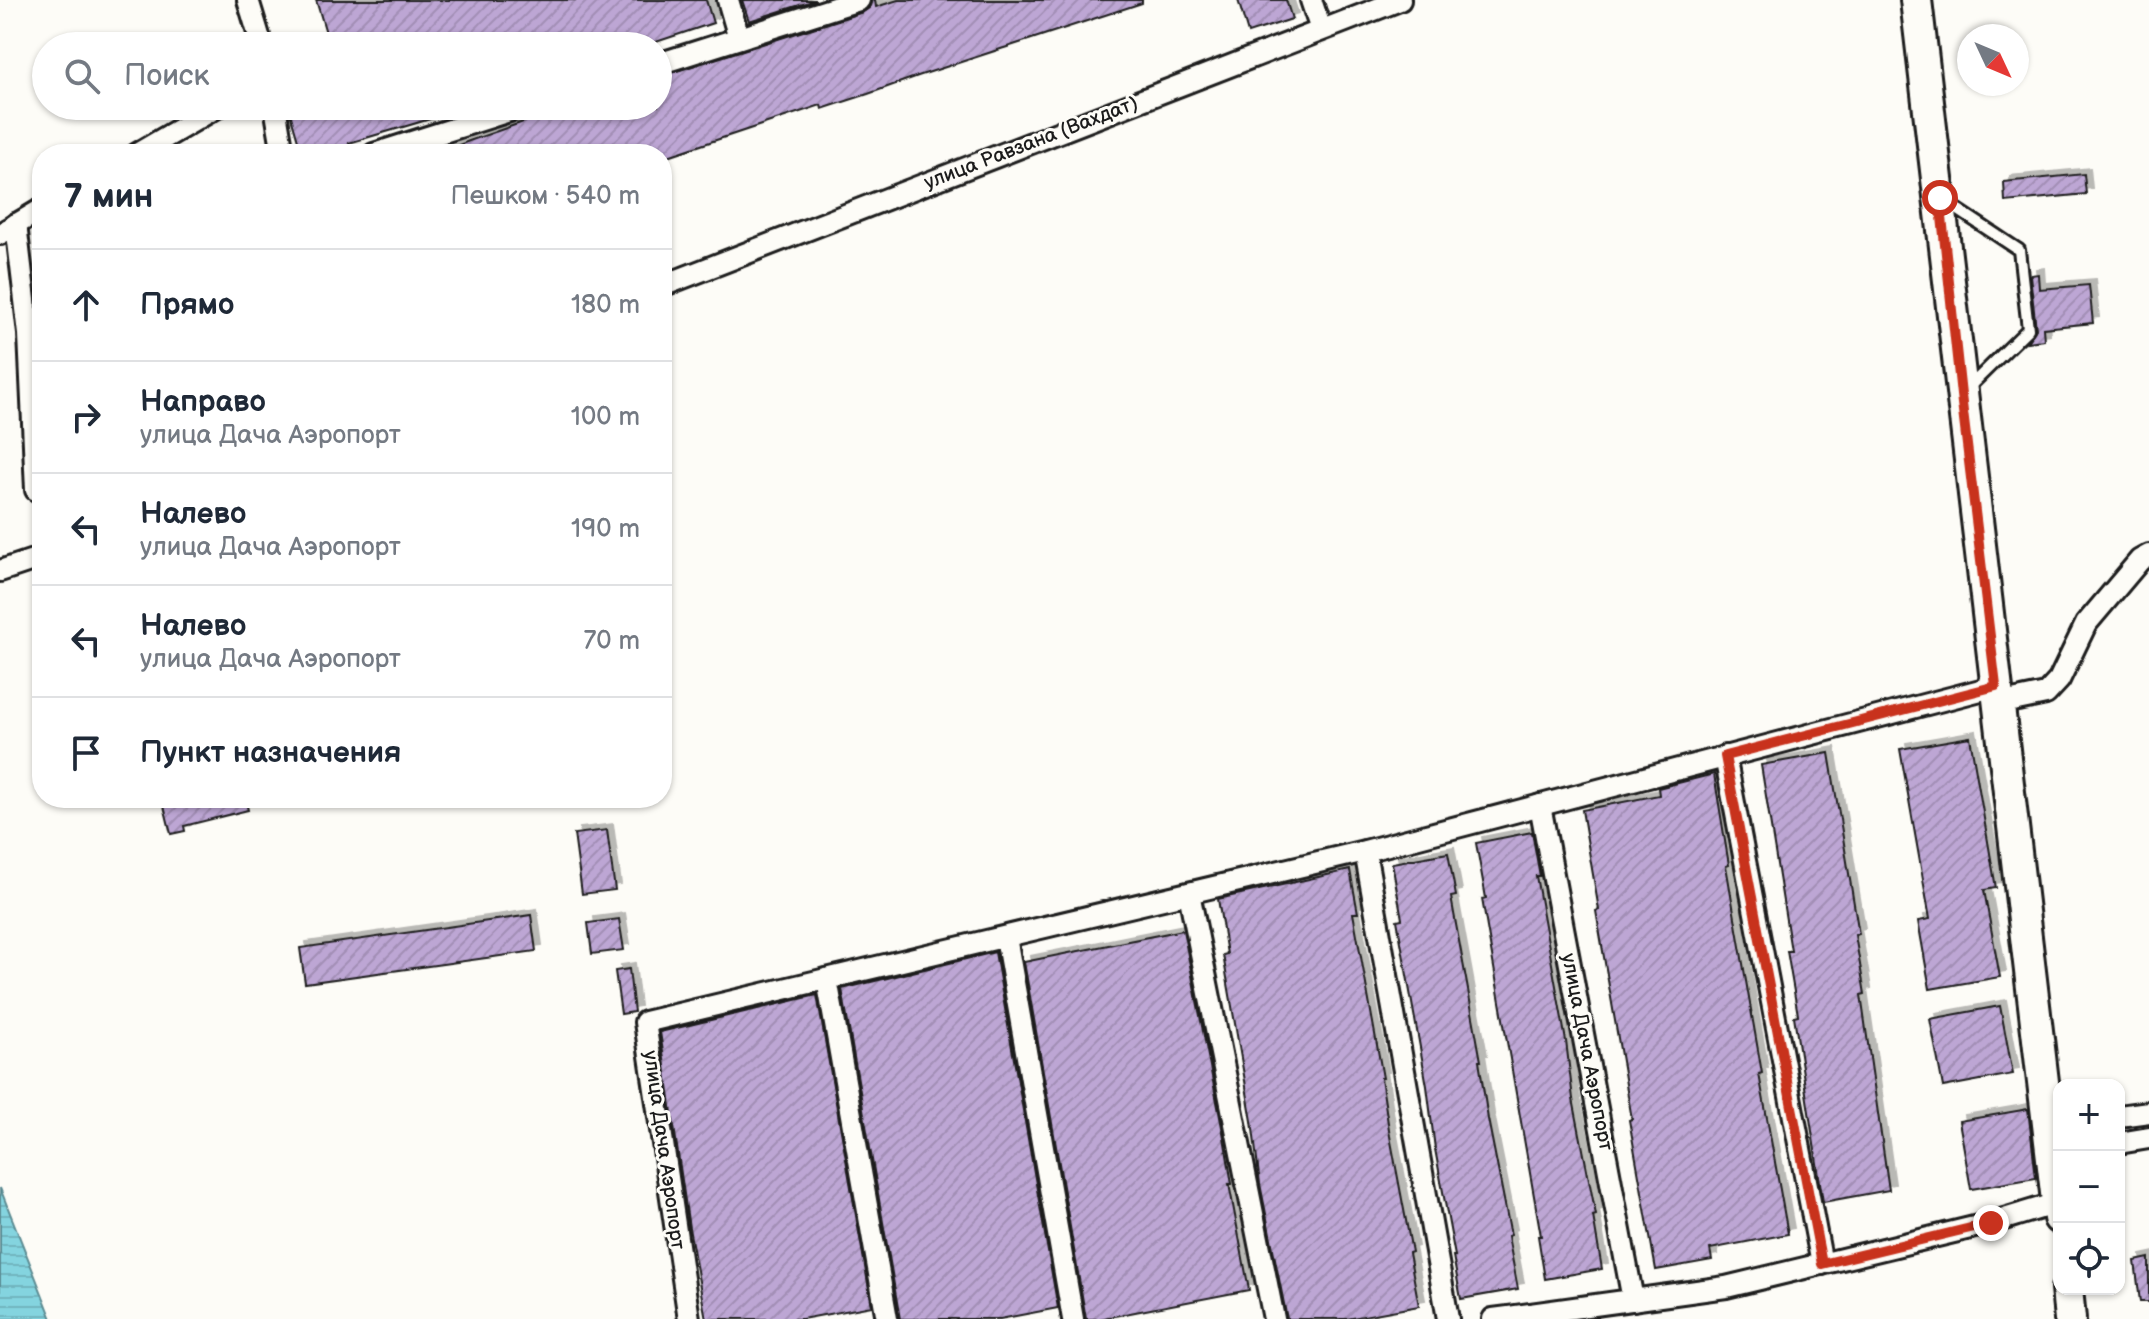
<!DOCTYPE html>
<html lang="ru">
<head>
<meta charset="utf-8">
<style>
	:root { --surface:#fff; --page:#f6f6f7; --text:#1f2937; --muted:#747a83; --line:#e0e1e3 }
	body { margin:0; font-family:"Balsamiq Sans",sans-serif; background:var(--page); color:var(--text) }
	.controls { position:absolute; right:24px; bottom:24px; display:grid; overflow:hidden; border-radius:16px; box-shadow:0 2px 6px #0004 }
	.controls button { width:72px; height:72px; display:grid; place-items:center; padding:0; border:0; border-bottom:2px solid var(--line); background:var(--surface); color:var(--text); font:40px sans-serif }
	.compass { position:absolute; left:1957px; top:24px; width:72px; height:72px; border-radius:50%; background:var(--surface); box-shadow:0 2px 6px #0004; rotate:134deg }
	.stop { position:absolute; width:24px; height:24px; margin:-18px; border:6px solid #c8321e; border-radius:50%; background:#fff }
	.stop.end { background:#c8321e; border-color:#fff; box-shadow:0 2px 8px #0008 }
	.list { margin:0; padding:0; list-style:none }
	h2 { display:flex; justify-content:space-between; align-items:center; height:104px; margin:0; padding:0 32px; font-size:34px }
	h2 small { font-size:26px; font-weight:400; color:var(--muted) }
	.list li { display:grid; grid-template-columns:52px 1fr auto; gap:24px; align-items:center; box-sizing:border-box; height:112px; padding:0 32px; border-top:2px solid var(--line) }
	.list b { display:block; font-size:30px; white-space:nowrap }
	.list p { margin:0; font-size:26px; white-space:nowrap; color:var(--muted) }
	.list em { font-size:26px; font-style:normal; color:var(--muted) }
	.icon { flex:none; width:44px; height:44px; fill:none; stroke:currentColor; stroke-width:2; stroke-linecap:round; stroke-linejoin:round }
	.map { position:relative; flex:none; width:2149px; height:1319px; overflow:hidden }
	.search { position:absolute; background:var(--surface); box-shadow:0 2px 6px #0004; left:32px; top:32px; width:640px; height:88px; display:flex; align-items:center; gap:20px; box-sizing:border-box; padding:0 28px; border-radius:44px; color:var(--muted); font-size:30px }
	.panel { position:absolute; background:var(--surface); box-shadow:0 2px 6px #0004; left:32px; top:144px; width:640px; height:664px; border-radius:32px }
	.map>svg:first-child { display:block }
	.water { fill:url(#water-rules); stroke:#5a8a91; stroke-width:2 }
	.building { fill:url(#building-hatch); stroke:#1c1c1c; stroke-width:2; filter:url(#shadow) }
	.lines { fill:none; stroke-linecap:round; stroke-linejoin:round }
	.service-casing { stroke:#1c1c1c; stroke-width:16 }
	.minor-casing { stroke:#1c1c1c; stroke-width:26 }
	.secondary-casing { stroke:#1c1c1c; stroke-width:36 }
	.service { stroke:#fdfcf7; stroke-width:10 }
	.minor { stroke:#fdfcf7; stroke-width:20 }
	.secondary { stroke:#fdfcf7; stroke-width:30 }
	.route { stroke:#c8321e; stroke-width:10 }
	.labels { text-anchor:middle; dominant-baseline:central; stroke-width:6; stroke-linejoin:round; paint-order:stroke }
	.street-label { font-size:20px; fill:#1c1c1c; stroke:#fdfcf7 }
</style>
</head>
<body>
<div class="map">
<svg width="2149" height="1319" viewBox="0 0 2149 1319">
	<defs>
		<pattern id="water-rules" width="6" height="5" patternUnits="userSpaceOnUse" patternTransform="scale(2)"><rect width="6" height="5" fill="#84d4df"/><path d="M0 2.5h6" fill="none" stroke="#71b5bf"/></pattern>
		<pattern id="building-hatch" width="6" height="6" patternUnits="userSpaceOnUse" patternTransform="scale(2)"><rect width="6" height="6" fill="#bda6d4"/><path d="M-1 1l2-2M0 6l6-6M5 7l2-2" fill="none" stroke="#a28eb5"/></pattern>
		<filter id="shadow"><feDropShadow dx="6" dy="-6" stdDeviation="0" flood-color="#0004"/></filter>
	</defs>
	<rect width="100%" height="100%" fill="#fdfcf7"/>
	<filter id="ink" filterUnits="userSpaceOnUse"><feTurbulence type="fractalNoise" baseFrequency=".0125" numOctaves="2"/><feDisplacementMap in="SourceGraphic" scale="16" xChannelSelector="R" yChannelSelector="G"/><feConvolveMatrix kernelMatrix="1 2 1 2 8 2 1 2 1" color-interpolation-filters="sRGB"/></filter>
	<g filter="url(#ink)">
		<polygon class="water" points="0,1188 52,1319 0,1319"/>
		<g class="building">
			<polygon points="316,0 706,0 713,23 644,46 330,46"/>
			<polygon points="742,0 816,0 749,21"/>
			<polygon points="872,0 875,0 876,7 898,0 1142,0 1142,3 918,76 868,94 822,109 821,105 662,158 662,154 444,154 444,151 469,141 569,106 658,106 658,77 863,12 869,8"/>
			<polygon points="1238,0 1286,0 1292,19 1248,33"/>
			<polygon points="288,106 463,106 464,109 349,143 350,146 326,154 302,154"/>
			<polygon points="2084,174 2086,194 2005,202 2004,182"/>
			<polygon points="2038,274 2039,289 2089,285 2093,323 2043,328 2044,340 2027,342 2036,329 2030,275"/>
			<polygon points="1970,737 1996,888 1984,890 2000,977 1930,989 1918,921 1930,919 1900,749"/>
			<polygon points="1829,753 1859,934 1855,935 1865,994 1861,995 1889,1190 1823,1202 1794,1016 1798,1015 1787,951 1791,951 1761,765"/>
			<polygon points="1714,774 1729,865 1726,866 1762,1073 1759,1074 1788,1234 1710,1249 1712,1260 1656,1270 1629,1120 1632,1119 1596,911 1599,910 1582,810 1659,795 1658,788"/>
			<polygon points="177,798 245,798 248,810 184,826 185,831 171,834 163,802"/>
			<polygon points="607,830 615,890 582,894 574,834"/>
			<polygon points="1532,832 1540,876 1536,876 1566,1041 1573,1099 1596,1215 1593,1216 1602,1269 1545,1279 1538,1236 1541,1236 1482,899 1486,898 1476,843"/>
			<polygon points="1448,853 1456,896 1451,897 1481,1061 1479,1061 1488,1119 1511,1235 1508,1236 1518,1289 1461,1299 1453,1256 1455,1256 1435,1149 1427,1086 1397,920 1402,919 1392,863"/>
			<polygon points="1350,870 1358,913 1353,913 1383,1078 1381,1078 1390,1136 1412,1252 1409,1253 1419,1306 1347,1319 1287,1319 1260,1184 1252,1121 1223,955 1227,954 1218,899"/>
			<polygon points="531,915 536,951 305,983 300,948"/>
			<polygon points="619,919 624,950 592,954 588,923"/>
			<polygon points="1183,930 1224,1137 1232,1184 1229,1184 1249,1290 1099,1319 1086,1319 1024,962"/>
			<polygon points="995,952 1058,1308 1000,1319 900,1319 842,989"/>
			<polygon points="629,969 634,1012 621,1014 615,971"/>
			<polygon points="817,995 872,1306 802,1319 706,1319 689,1228 660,1032"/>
			<polygon points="2000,1006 2013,1074 1943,1087 1930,1019"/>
			<polygon points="2028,1109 2036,1178 1971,1189 1959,1121"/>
			<polygon points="2149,1258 2149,1302 2140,1302 2135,1261"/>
		</g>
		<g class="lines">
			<g class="service-casing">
				<polyline id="service" points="1945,201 2019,250 2028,329 1968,388"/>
			</g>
			<g class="minor-casing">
				<g id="minor">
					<polyline points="248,0 262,46"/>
					<polyline points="728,0 739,38"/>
					<polyline points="1311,0 1321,30"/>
					<polyline points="658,64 859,0"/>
					<polyline points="275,106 283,154"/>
					<polyline points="137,154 219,106"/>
					<polyline points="374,154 525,106"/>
					<polyline points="16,224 29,334 36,490"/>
					<polyline points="0,234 42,209"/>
					<polyline points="662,286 1400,0"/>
					<polyline points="0,571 42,557"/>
					<polyline points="1998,704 2046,694 2059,680 2086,624 2140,560 2149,555"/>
					<polyline points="1725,756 1822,1264"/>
					<polyline points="1540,805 1633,1300"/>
					<polyline points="1365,851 1448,1319"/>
					<polyline points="1189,893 1274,1319"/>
					<polyline points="1006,937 1073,1319"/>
					<polyline points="827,979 887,1319"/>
					<polyline points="2119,1116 2149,1112"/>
					<polyline points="2119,1143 2149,1138"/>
					<polyline points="689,1319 645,1022 1365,851 1996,686"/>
					<polyline points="1493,1319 1726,1287 1991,1223 2057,1203"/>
				</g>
			</g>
			<g class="secondary-casing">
				<g id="secondary">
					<polyline points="1916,0 2059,1218"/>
					<polyline points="2067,1289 2070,1319"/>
				</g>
			</g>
			<use href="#service" class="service"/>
			<use href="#minor" class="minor"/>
			<use href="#secondary" class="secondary"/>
		</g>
	</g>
	<g class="lines" filter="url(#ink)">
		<polyline class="route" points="1940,198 1961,395 1996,686 1725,756 1822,1264 1991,1223"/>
	</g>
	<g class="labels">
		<g class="street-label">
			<text transform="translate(1031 143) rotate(-21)">улица Равзана (Вахдат)</text>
			<text transform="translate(1587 1052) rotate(79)">улица Дача Аэропорт</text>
			<text transform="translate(664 1150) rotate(82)">улица Дача Аэропорт</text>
		</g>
	</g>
</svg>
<div class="controls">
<button>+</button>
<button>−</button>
<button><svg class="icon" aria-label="locate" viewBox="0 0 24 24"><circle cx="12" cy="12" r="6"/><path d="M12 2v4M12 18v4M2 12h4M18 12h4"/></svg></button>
</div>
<svg class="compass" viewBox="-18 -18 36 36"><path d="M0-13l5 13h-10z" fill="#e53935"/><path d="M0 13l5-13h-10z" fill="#747a83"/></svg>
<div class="stop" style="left:1940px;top:198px"></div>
<div class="stop end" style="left:1991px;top:1223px"></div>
<div class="search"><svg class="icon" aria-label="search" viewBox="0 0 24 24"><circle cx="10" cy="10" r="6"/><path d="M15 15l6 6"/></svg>Поиск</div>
<section class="panel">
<h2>7 мин<small>Пешком · 540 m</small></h2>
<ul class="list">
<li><svg class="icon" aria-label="ahead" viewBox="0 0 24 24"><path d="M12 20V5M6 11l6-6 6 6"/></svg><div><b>Прямо</b></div><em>180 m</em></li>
<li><svg class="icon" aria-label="right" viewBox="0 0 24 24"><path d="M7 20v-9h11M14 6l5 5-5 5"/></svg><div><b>Направо</b><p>улица Дача Аэропорт</p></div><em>100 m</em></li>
<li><svg class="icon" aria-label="left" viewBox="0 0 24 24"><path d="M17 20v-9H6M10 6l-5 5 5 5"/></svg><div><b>Налево</b><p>улица Дача Аэропорт</p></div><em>190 m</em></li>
<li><svg class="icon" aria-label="left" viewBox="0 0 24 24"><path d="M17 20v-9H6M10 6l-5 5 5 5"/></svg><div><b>Налево</b><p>улица Дача Аэропорт</p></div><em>70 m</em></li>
<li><svg class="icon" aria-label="arrive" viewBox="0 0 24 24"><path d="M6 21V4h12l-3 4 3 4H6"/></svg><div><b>Пункт назначения</b></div></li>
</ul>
</section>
</div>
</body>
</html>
